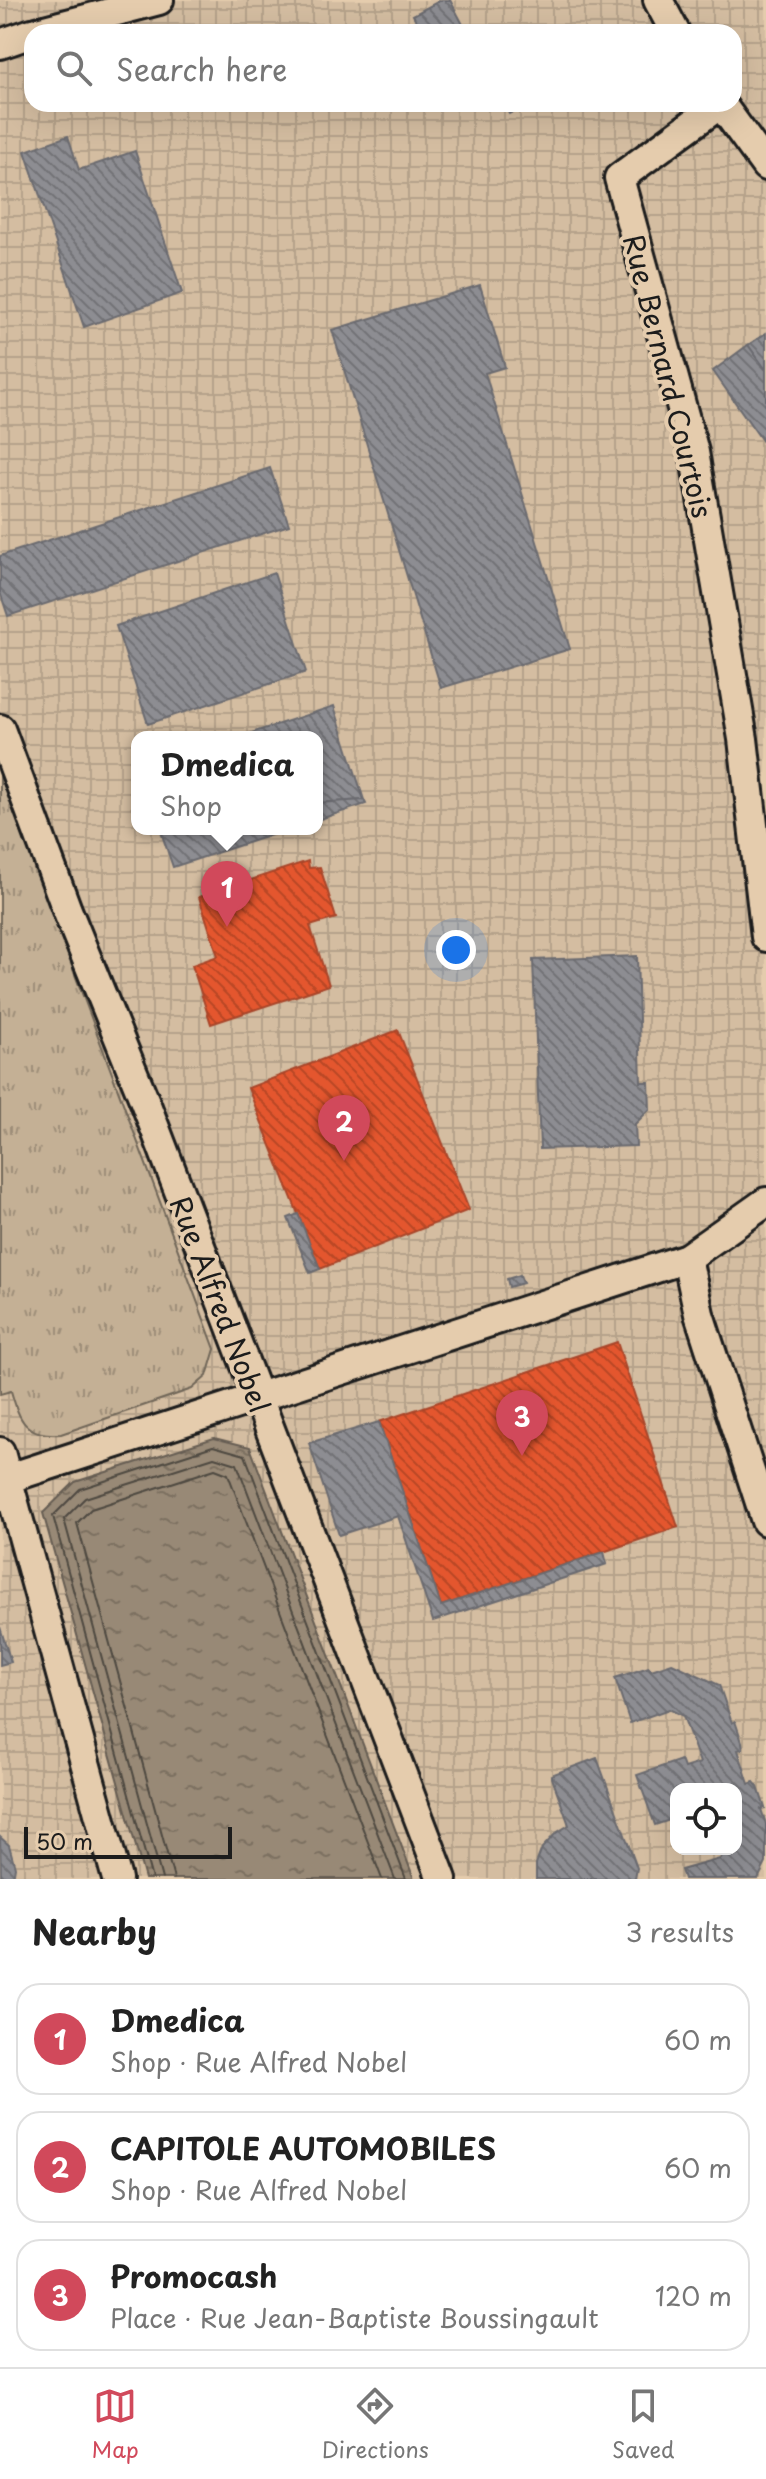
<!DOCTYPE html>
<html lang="en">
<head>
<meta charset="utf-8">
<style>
	:root { --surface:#fff; --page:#f2f2f2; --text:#222; --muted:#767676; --line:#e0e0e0; --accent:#d1495b }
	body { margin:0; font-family:"Playpen Sans",sans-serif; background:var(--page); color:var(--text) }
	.controls { position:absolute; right:24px; bottom:24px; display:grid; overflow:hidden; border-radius:16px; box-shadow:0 8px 32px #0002 }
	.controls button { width:72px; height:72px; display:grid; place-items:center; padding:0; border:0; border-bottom:2px solid var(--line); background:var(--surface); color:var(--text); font:40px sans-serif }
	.scale { position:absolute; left:24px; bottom:20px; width:208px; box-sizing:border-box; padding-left:8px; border:4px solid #1c1c1c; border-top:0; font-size:22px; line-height:28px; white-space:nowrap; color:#1c1c1c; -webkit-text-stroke:6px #e5ccad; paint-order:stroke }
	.you { position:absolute; left:456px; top:950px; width:28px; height:28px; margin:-20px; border:6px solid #fff; border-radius:50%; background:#1a73e8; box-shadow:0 0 0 12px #1a73e833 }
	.badge { display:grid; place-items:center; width:52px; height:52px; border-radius:50%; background:var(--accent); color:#fff; font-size:26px; font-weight:700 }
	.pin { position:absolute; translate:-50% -66px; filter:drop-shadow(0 2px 4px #0008) }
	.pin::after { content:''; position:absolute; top:42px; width:28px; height:24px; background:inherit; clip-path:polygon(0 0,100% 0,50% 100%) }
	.popup { position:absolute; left:131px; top:731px; width:192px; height:104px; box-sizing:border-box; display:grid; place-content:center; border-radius:16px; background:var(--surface); filter:drop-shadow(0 2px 6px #0005); font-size:26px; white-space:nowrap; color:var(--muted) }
	.popup b { font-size:30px; color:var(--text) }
	.popup::after { content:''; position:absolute; left:50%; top:100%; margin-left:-16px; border:16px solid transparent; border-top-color:var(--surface) }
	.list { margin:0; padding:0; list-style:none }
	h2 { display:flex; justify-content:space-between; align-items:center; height:104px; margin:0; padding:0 32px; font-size:34px }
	h2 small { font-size:26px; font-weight:400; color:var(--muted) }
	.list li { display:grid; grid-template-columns:52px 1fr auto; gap:24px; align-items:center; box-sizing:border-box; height:112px; margin:0 16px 16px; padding:0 16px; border:2px solid var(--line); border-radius:24px }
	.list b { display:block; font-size:30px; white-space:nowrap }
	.list p { margin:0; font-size:26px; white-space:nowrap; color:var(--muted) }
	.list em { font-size:26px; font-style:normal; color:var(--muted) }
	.icon { flex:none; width:44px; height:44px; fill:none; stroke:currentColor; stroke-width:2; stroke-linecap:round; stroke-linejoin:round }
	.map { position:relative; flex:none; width:766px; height:1879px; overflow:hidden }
	.search { position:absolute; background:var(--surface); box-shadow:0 8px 32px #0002; left:24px; right:24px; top:24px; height:88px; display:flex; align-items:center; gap:20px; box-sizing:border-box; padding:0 28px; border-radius:24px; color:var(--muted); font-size:30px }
	.sheet { height:488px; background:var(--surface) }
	nav { display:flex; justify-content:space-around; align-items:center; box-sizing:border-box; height:112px; border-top:2px solid var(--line); background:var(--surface); font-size:22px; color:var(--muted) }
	nav a { display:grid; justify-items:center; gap:4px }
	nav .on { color:var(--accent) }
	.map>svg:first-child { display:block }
	.industrial { fill:url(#industrial-grid); fill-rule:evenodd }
	.grass { fill:url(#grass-tufts); stroke:#706658; stroke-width:2 }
	.water { fill:url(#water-ripples); stroke:#665d52; stroke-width:2 }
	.shops { fill:url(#shops-back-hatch); stroke:#a84529; stroke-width:2 }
	.industry { fill:url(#industry-back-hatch); stroke:#6b6b6f; stroke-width:2 }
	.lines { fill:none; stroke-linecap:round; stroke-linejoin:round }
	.shore { stroke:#4e4840; stroke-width:2 }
	.minor-casing { stroke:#1c1c1c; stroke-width:34 }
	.minor { stroke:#e5ccad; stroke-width:28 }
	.labels { text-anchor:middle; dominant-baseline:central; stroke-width:8; stroke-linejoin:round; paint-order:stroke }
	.street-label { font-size:28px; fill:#1c1c1c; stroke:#e5ccad }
</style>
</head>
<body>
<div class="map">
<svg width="766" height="1879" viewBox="0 0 766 1879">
	<defs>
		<pattern id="industrial-grid" width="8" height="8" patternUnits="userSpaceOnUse" patternTransform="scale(2)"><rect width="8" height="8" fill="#d4bda1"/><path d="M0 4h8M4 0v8" fill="none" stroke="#b5a28a"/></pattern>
		<pattern id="grass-tufts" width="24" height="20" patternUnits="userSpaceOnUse" patternTransform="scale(2)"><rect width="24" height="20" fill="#c4b095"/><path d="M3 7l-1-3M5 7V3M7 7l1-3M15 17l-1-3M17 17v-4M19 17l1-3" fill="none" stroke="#9e8e79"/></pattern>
		<pattern id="water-ripples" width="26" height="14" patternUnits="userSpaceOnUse" patternTransform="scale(2)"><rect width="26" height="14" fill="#988976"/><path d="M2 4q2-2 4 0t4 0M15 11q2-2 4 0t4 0" fill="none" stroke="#7b6f60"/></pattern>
		<pattern id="shops-back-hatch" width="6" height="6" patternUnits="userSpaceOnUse" patternTransform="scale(2)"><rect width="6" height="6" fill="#e4572e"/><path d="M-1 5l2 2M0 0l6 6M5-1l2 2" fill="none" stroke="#b84726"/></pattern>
		<pattern id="industry-back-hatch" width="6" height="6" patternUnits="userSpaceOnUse" patternTransform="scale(2)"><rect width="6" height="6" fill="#8d8d92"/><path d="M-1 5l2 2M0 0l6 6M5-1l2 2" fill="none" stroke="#727276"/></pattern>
	</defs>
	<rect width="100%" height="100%" fill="#e5ccad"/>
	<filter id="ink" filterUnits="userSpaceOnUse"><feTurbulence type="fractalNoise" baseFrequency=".0125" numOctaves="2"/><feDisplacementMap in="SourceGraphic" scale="16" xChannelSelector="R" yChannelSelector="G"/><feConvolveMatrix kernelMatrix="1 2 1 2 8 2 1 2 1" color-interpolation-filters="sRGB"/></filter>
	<g filter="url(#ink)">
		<path class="industrial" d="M0 0H766V1879H0ZM32 32H734V104H32ZM137 737H317V829H137ZM676 1789H736V1849H676Z"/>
		<path class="grass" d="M0 774 215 1349 207 1376 192 1389 61 1434C25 1436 20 1422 11 1391L0 1394Z"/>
		<polygon class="water" points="214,1438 250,1447 414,1879 145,1879 43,1513 75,1482"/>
		<g class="shops">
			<polygon points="308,861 309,868 320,867 336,918 310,926 329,985 211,1024 192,965 218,956 199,897"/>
			<polygon points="398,1030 469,1210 320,1269 248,1088"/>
			<polygon points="617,1342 678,1527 441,1606 379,1422"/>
		</g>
		<g class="industry">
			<polygon points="441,0 450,0 467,32 422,32 413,15"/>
			<polygon points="504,104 528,104 509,114"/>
			<polygon points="68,136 79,170 135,151 182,293 84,327 25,151"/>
			<polygon points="480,285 505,367 485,373 570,649 441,688 332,330"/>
			<polygon points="766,333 766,370 748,345"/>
			<polygon points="748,345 766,370 766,446 713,371"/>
			<polygon points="270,468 289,525 8,616 0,592 0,556"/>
			<polygon points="274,573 306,672 148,724 116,626"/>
			<polygon points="334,706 364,800 317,803 317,737 239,737"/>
			<polygon points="364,800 366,804 317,820 317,803"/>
			<polygon points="160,829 290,829 173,867"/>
			<polygon points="637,956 641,1082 649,1082 650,1109 635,1124 636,1146 540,1149 533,960"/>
			<polygon points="298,1214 320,1269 310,1273 288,1218"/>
			<polygon points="520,1275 523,1283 509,1287 507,1279"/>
			<polygon points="379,1422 441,1606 604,1552 607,1564 433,1621 398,1516 339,1535 309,1443"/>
			<polygon points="0,1627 11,1662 0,1665"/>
			<polygon points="672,1663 719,1685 732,1723 735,1721 742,1742 743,1749 738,1750 749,1784 754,1782 758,1787 765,1808 761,1809 766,1824 766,1863 758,1879 684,1879 681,1870 720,1859 725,1849 736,1849 736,1789 676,1789 676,1818 655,1825 637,1775 681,1760 684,1768 700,1763 683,1716 669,1709 630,1723 615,1678 649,1667 651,1670"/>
			<polygon points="597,1758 637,1868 635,1879 536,1879 536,1864 542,1848 556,1833 569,1825 551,1775"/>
			<polygon points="0,1837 9,1845 15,1867 13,1879 1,1879"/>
		</g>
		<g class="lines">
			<g class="shore">
				<polyline points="152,1879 53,1516 80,1489 213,1446 245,1455 406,1879"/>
				<polyline points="162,1879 64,1519 85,1498 214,1457 237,1464 395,1879"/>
				<polyline points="174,1879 77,1523 91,1509 215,1469 228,1474 382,1879"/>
			</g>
			<g class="minor-casing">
				<g id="minor">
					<polyline points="658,0 675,32"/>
					<polyline points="37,32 159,0"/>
					<polyline points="0,44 32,33"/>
					<polyline points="720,104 619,178 694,452 743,739 766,937"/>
					<polyline points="721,104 766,166"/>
					<polyline points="0,729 67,910 145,1102 442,1879"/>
					<polyline points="687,1258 699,1314 766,1521"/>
					<polyline points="0,1452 117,1879"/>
					<polyline points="0,1481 687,1258 766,1202"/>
				</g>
			</g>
			<use href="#minor" class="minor"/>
		</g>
	</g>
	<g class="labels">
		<g class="street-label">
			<text transform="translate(669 376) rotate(76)">Rue Bernard Courtois</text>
			<text transform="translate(221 1304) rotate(69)">Rue Alfred Nobel</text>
		</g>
	</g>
</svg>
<div class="controls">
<button><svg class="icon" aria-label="locate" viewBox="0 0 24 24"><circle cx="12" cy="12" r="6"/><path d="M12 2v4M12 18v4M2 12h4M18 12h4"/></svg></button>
</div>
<div class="scale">50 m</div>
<div class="you"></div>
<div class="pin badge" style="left:227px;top:927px">1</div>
<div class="popup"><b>Dmedica</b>Shop</div>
<div class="pin badge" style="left:344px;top:1161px">2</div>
<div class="pin badge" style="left:522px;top:1456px">3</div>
<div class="search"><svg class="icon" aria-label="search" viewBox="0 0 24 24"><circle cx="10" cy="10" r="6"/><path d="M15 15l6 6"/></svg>Search here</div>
</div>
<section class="sheet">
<h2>Nearby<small>3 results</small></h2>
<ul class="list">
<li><span class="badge">1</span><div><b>Dmedica</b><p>Shop · Rue Alfred Nobel</p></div><em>60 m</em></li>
<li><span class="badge">2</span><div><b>CAPITOLE AUTOMOBILES</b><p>Shop · Rue Alfred Nobel</p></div><em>60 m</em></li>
<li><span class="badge">3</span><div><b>Promocash</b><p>Place · Rue Jean-Baptiste Boussingault</p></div><em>120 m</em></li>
</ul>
</section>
<nav>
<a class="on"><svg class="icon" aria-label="map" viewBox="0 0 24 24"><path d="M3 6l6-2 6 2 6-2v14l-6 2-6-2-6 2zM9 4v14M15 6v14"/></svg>Map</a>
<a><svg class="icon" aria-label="directions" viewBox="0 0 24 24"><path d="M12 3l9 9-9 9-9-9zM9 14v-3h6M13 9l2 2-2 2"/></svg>Directions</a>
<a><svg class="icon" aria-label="saved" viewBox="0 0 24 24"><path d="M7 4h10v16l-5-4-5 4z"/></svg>Saved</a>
</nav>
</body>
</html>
